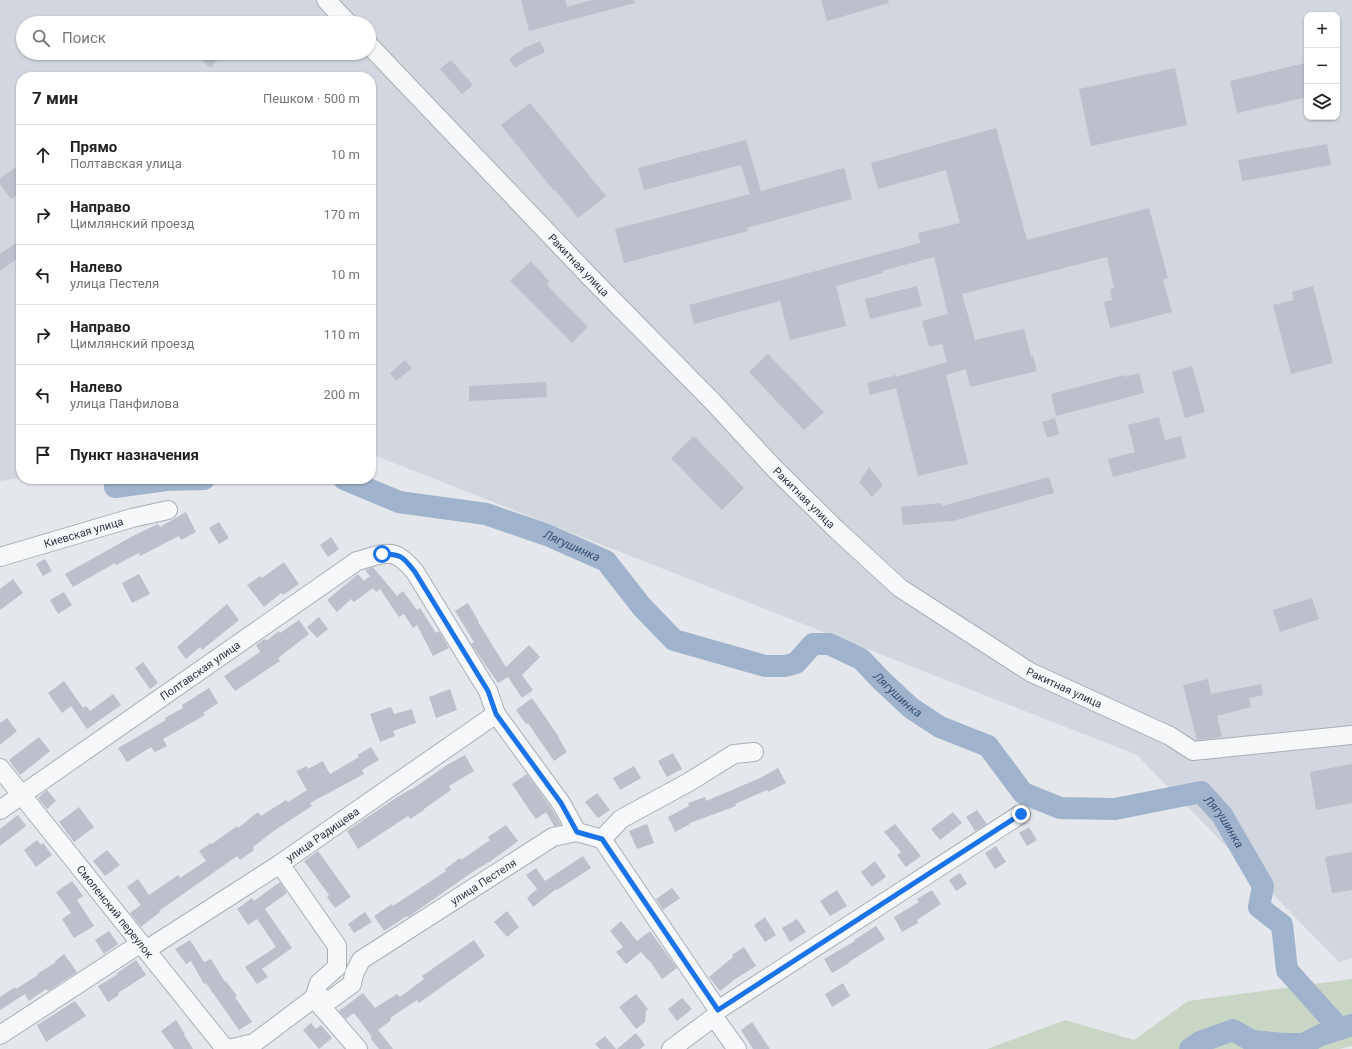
<!DOCTYPE html>
<html lang="ru">
<head>
<meta charset="utf-8">
<style>
	:root { --surface:#fff; --page:#f2f2f2; --text:#222; --muted:#767676; --line:#e0e0e0 }
	body { margin:0; font-family:Roboto,sans-serif; background:var(--page); color:var(--text) }
	.controls { position:absolute; right:12px; top:12px; display:grid; overflow:hidden; border-radius:8px; box-shadow:0 1px 3px #0004 }
	.controls button { width:36px; height:36px; display:grid; place-items:center; padding:0; border:0; border-bottom:1px solid var(--line); background:var(--surface); color:var(--text); font:20px sans-serif }
	.stop { position:absolute; width:12px; height:12px; margin:-9px; border:3px solid #1a73e8; border-radius:50%; background:#fff }
	.stop.end { background:#1a73e8; border-color:#fff; box-shadow:0 1px 4px #0008 }
	.list { margin:0; padding:0; list-style:none }
	h2 { display:flex; justify-content:space-between; align-items:center; height:52px; margin:0; padding:0 16px; font-size:17px }
	h2 small { font-size:13px; font-weight:400; color:var(--muted) }
	.list li { display:grid; grid-template-columns:26px 1fr auto; gap:12px; align-items:center; box-sizing:border-box; height:60px; padding:0 16px; border-top:1px solid var(--line) }
	.list b { display:block; font-size:15px; white-space:nowrap }
	.list p { margin:0; font-size:13px; white-space:nowrap; color:var(--muted) }
	.list em { font-size:13px; font-style:normal; color:var(--muted) }
	.icon { flex:none; width:22px; height:22px; fill:none; stroke:currentColor; stroke-width:2; stroke-linecap:round; stroke-linejoin:round }
	.map { position:relative; flex:none; width:1352px; height:1049px; overflow:hidden }
	.search { position:absolute; background:var(--surface); box-shadow:0 1px 3px #0004; left:16px; top:16px; width:360px; height:44px; display:flex; align-items:center; gap:10px; box-sizing:border-box; padding:0 14px; border-radius:22px; color:var(--muted); font-size:15px }
	.panel { position:absolute; background:var(--surface); box-shadow:0 1px 3px #0004; left:16px; top:72px; width:360px; height:412px; border-radius:16px }
	.map>svg:first-child { display:block }
	.built { fill:#d2d6de; fill-rule:evenodd }
	.green { fill:#c9d6c5 }
	.lines { fill:none; stroke-linecap:round; stroke-linejoin:round }
	.river { stroke:#9fb4cc; stroke-width:22 }
	.building { fill:#bbc0ca }
	.minor-casing { stroke:#a9aeb7; stroke-width:20 }
	.minor { stroke:#f7f8fa; stroke-width:18 }
	.route { stroke:#1a73e8; stroke-width:5 }
	.labels { text-anchor:middle; dominant-baseline:central; stroke-width:3; stroke-linejoin:round; paint-order:stroke }
	.street-label { font-size:11px; fill:#2b3445; stroke:#f4f6f9 }
	.water-label { font-size:12px; font-style:italic; fill:#34527a; stroke:#f4f6f9 }
</style>
</head>
<body>
<div class="map">
<svg width="1352" height="1049" viewBox="0 0 1352 1049">
	<rect width="100%" height="100%" fill="#e4e7ec"/>
	<path class="built" d="M0 0H1352V958L1339 962 1137 755 371 454V77H21V478L0 481ZM1307 15H1337V117H1307ZM23 23H369V53H23Z"/>
	<polygon class="green" points="1352,979 1352,1046 1339,1049 987,1049 1065,1020 1134,1040 1188,1001"/>
	<g class="lines">
		<g class="river">
			<path id="s1" d="M344 479 399 502 486 514 547 535 606 561 642 607 674 640 765 666H785L796 663 813 644H829L861 659 881 680 911 708 940 727 988 746 1023 793 1060 808 1115 809 1201 792 1222 815 1263 886 1259 907 1282 925 1287 970 1340 1029"/>
			<polyline points="115,487 166,480 204,479"/>
			<polyline points="1190,1049 1200,1042 1233,1030 1252,1041 1284,1044 1303,1044 1321,1035 1352,1025"/>
		</g>
	</g>
	<g class="building">
		<polygon points="521,0 565,0 567,7 592,0 634,0 635,3 529,31"/>
		<polygon points="821,0 888,0 889,3 827,21"/>
		<polygon points="540,41 545,52 526,61 515,68 509,59 524,48"/>
		<polygon points="195,53 225,53 210,68"/>
		<polygon points="451,60 473,85 462,94 440,69"/>
		<polygon points="1305,63 1307,71 1307,97 1237,113 1230,81"/>
		<polygon points="1175,68 1187,125 1091,146 1079,89"/>
		<polygon points="530,103 606,196 578,218 555,190 554,191 501,125"/>
		<polygon points="996,128 1027,240 1149,208 1168,278 1163,280 1172,312 1110,328 1104,302 1112,300 1110,289 1114,288 1107,257 962,294 975,340 1024,329 1031,357 1033,356 1037,371 970,387 966,369 946,375 968,464 918,476 896,388 870,395 867,383 896,375 896,377 947,362 942,344 929,347 922,321 948,314 934,257 882,271 883,273 836,286 846,326 790,340 780,301 694,324 689,305 920,243 918,233 960,223 946,170 878,189 871,163"/>
		<polygon points="746,140 761,191 844,168 852,199 747,228 748,231 624,263 615,229 750,194 741,165 644,190 638,168"/>
		<polygon points="1327,144 1331,165 1242,181 1238,160"/>
		<polygon points="21,164 21,192 11,199 0,184 0,178"/>
		<polygon points="21,240 21,256 0,271 0,254"/>
		<polygon points="531,261 549,281 547,285 588,327 572,343 510,281"/>
		<polygon points="917,286 922,306 870,319 865,299"/>
		<polygon points="1313,286 1333,363 1291,374 1273,305 1294,300 1292,292"/>
		<polygon points="768,354 824,412 804,430 749,372"/>
		<polygon points="405,360 412,368 396,381 390,373"/>
		<polygon points="1192,366 1205,412 1185,418 1172,372"/>
		<polygon points="1139,373 1144,393 1056,416 1051,394 1124,375 1125,377"/>
		<polygon points="546,382 547,397 469,401 469,386"/>
		<polygon points="1159,417 1165,440 1181,436 1186,458 1113,477 1108,459 1135,452 1128,425"/>
		<polygon points="1055,418 1059,434 1047,438 1042,422"/>
		<polygon points="694,436 744,488 722,510 671,458"/>
		<polygon points="869,467 883,485 872,497 859,482"/>
		<polygon points="1049,477 1054,493 949,522 949,521 903,525 901,507 941,503 942,506"/>
		<polygon points="186,512 196,532 181,540 179,536 140,556 139,553 116,565 115,563 73,587 65,574 131,537 158,524 160,527"/>
		<polygon points="219,522 229,538 219,544 209,528"/>
		<polygon points="331,537 339,549 328,557 320,545"/>
		<polygon points="45,559 52,571 43,576 36,564"/>
		<polygon points="284,562 299,584 283,595 281,593 264,607 247,585 260,576 262,578"/>
		<polygon points="373,567 397,596 403,591 417,610 420,608 436,633 439,631 449,648 433,656 417,625 413,628 404,614 399,617 380,589 376,592 373,588 354,602 351,599 337,612 327,600 358,574 364,581 370,576 365,570"/>
		<polygon points="139,574 150,594 132,603 122,583"/>
		<polygon points="13,579 23,593 0,610 0,589"/>
		<polygon points="64,592 72,605 58,614 50,600"/>
		<polygon points="1312,598 1319,619 1280,632 1273,610"/>
		<polygon points="468,603 479,622 478,622 506,667 529,645 540,657 522,675 533,690 522,698 508,677 498,683 471,644 474,642 455,611"/>
		<polygon points="227,604 239,620 202,650 200,647 186,659 177,647"/>
		<polygon points="319,617 328,629 317,638 307,627"/>
		<polygon points="299,620 309,634 278,658 280,661 235,691 224,676 260,652 256,645 265,639 266,641 279,631 280,633"/>
		<polygon points="143,662 158,683 150,689 135,668"/>
		<polygon points="1208,679 1211,694 1261,684 1263,695 1249,698 1251,707 1217,716 1222,737 1197,740 1183,685"/>
		<polygon points="64,681 83,708 86,706 90,711 113,694 121,705 87,729 71,706 62,713 48,693"/>
		<polygon points="209,688 218,703 203,713 205,715 163,739 167,746 155,752 151,747 127,762 118,748 166,720 165,718 183,708 182,705"/>
		<polygon points="450,689 457,710 436,718 429,697"/>
		<polygon points="532,698 559,737 558,737 567,752 554,761 528,723 526,724 516,710"/>
		<polygon points="391,707 394,714 412,709 416,723 393,731 395,736 380,742 370,714"/>
		<polygon points="7,718 17,731 0,745 0,723"/>
		<polygon points="39,737 50,751 20,775 9,760"/>
		<polygon points="371,747 379,760 362,770 364,774 310,803 312,806 275,830 253,847 254,850 240,860 237,856 159,911 160,912 141,927 130,913 141,905 127,887 138,879 149,895 178,875 180,878 206,861 199,851 211,843 212,844 237,826 238,828 258,812 261,816 286,800 288,802 307,790 296,771 307,766 308,769 323,761 330,774 359,757 357,755"/>
		<polygon points="673,753 682,769 667,777 658,761"/>
		<polygon points="465,755 474,771 449,786 451,790 424,809 424,810 410,819 408,816 358,849 347,831 396,798 411,789 411,790 447,765"/>
		<polygon points="1352,764 1352,803 1316,810 1310,772"/>
		<polygon points="634,766 641,778 620,790 613,778"/>
		<polygon points="778,768 786,783 768,792 767,790 735,804 736,806 690,823 690,824 675,832 668,817 689,806 688,803 705,797 706,801 760,778"/>
		<polygon points="527,774 552,809 561,825 554,826 546,812 536,819 528,808 512,784"/>
		<polygon points="47,790 56,801 47,809 38,798"/>
		<polygon points="597,793 610,810 598,818 585,802"/>
		<polygon points="79,807 94,827 74,842 59,822"/>
		<polygon points="977,810 987,824 975,831 966,817"/>
		<polygon points="953,812 962,823 940,840 931,829"/>
		<polygon points="18,815 26,826 0,846 0,829"/>
		<polygon points="647,824 654,843 637,849 629,831"/>
		<polygon points="895,824 921,856 906,867 897,855 901,852 884,832"/>
		<polygon points="506,825 518,841 491,861 477,869 408,917 407,916 384,931 374,916 392,904 393,906 446,871 445,869 460,858 461,860 490,840 488,837"/>
		<polygon points="1029,827 1037,840 1027,846 1019,833"/>
		<polygon points="37,840 41,845 43,843 52,855 36,867 24,850"/>
		<polygon points="996,846 1006,862 995,869 985,853"/>
		<polygon points="107,850 120,865 105,876 93,861"/>
		<polygon points="318,851 351,897 335,908 327,897 329,895 304,861"/>
		<polygon points="1352,852 1352,890 1332,893 1325,857"/>
		<polygon points="583,856 591,868 557,890 556,889 533,907 527,898 537,889 526,875 536,868 545,881"/>
		<polygon points="875,861 886,877 872,887 861,872"/>
		<polygon points="960,873 967,884 956,891 949,880"/>
		<polygon points="72,881 83,896 77,900 94,926 74,938 62,919 71,913 56,892"/>
		<polygon points="280,882 287,893 265,909 292,948 262,969 268,977 257,984 245,967 276,947 257,919 248,925 237,909 252,898 254,901"/>
		<polygon points="672,888 680,898 663,910 656,899"/>
		<polygon points="837,890 847,906 830,916 820,901"/>
		<polygon points="932,890 941,904 917,920 918,923 902,932 894,917 919,902 917,899"/>
		<polygon points="507,911 519,927 507,937 494,922"/>
		<polygon points="365,912 372,922 354,933 348,924"/>
		<polygon points="765,917 776,935 765,942 754,925"/>
		<polygon points="797,919 806,932 790,942 782,928"/>
		<polygon points="621,921 637,941 650,931 677,968 662,979 650,961 649,961 641,952 626,964 616,952 623,947 610,931"/>
		<polygon points="876,926 885,939 849,962 849,963 832,973 824,959 855,941 854,940"/>
		<polygon points="109,931 118,944 104,954 95,940"/>
		<polygon points="190,940 204,962 211,959 225,982 226,981 237,996 235,997 252,1022 239,1030 206,983 204,984 191,961 186,964 175,949"/>
		<polygon points="474,940 485,956 419,1003 417,1000 390,1018 391,1020 378,1030 393,1049 379,1049 370,1038 372,1037 354,1013 346,1019 339,1011 363,993 375,1008 397,994 400,997 424,979 422,976"/>
		<polygon points="744,947 756,966 732,981 733,981 720,991 709,977 733,957 732,955"/>
		<polygon points="64,954 77,972 48,991 46,989 29,1001 25,994 0,1010 0,997 15,987 16,989 38,975 37,974 56,962 55,961"/>
		<polygon points="136,960 146,975 118,993 119,995 108,1002 98,986 118,974 117,973"/>
		<polygon points="843,983 850,996 832,1007 825,994"/>
		<polygon points="636,994 648,1009 646,1011 645,1022 636,1029 619,1007"/>
		<polygon points="682,998 692,1009 677,1021 668,1009"/>
		<polygon points="75,1001 86,1016 46,1042 37,1025"/>
		<polygon points="176,1020 185,1034 184,1035 193,1049 174,1049 161,1031"/>
		<polygon points="752,1022 770,1049 753,1049 741,1030"/>
		<polygon points="311,1023 316,1029 321,1025 332,1038 319,1049 303,1030"/>
		<polygon points="636,1033 645,1045 640,1049 617,1049"/>
		<polygon points="605,1036 616,1049 600,1049 595,1044"/>
	</g>
	<g class="lines">
		<g class="minor-casing">
			<g id="minor">
				<polyline points="326,0 348,23"/>
				<path id="s2" d="M369 45 591 278 714 403 774 468 838 531 900 588 1030 672 1170 736 1193 751 1352 735"/>
				<path id="s3" d="M0 557 132 518 168 510"/>
				<path id="s4" d="M0 768 223 1046 233 1049"/>
				<path id="s5" d="M0 810 357 561C386 553 394 546 415 572L488 691 496 714 561 803 577 832"/>
				<polyline points="602,839 718,1010"/>
				<polyline points="280,864 337,946 337,967 319,983 314,998 358,1049"/>
				<path id="s6" d="M146 950 280 864 496 714"/>
				<polyline points="714,1017 737,1049"/>
				<polyline points="0,1035 141,943"/>
				<path id="s7" d="M233 1048 254 1043 314 998 330 1000 352 984 354 974 361 960 553 837 577 832 602 839 621 819 689 782 734 754 754 752"/>
				<polyline points="671,1049 714,1017 718,1010 1021,814"/>
			</g>
		</g>
		<use href="#minor" class="minor"/>
	</g>
	<g class="lines">
		<path class="route" d="M382 554C402 554 403 557 415 572L488 691 496 714 561 803 577 832 602 839 718 1010 1021 814"/>
	</g>
	<g class="labels">
		<g class="street-label">
			<text stroke="none"><textPath href="#s2" startOffset="304">Ракитная улица</textPath></text>
			<text stroke="none"><textPath href="#s2" startOffset="628">Ракитная улица</textPath></text>
			<text stroke="none"><textPath href="#s3" startOffset="87">Киевская улица</textPath></text>
			<text stroke="none"><textPath href="#s5" startOffset="244">Полтавская улица</textPath></text>
			<text stroke="none"><textPath href="#s2" startOffset="952">Ракитная улица</textPath></text>
			<text stroke="none"><textPath href="#s6" startOffset="211">улица Радищева</textPath></text>
			<text stroke="none"><textPath href="#s7" startOffset="311">улица Пестеля</textPath></text>
			<text stroke="none"><textPath href="#s4" startOffset="184">Смоленский переулок</textPath></text>
		</g>
		<g class="water-label">
			<text stroke="none"><textPath href="#s1" startOffset="239">Лягушинка</textPath></text>
			<text stroke="none"><textPath href="#s1" startOffset="635">Лягушинка</textPath></text>
			<text stroke="none"><textPath href="#s1" startOffset="1019">Лягушинка</textPath></text>
		</g>
	</g>
</svg>
<div class="controls">
<button>+</button>
<button>−</button>
<button><svg class="icon" aria-label="layers" viewBox="0 0 24 24"><path d="M12 4l9 5-9 5-9-5zM3 14l9 5 9-5"/></svg></button>
</div>
<div class="stop" style="left:382px;top:554px"></div>
<div class="stop end" style="left:1021px;top:814px"></div>
<div class="search"><svg class="icon" aria-label="search" viewBox="0 0 24 24"><circle cx="10" cy="10" r="6"/><path d="M15 15l6 6"/></svg>Поиск</div>
<section class="panel">
<h2>7 мин<small>Пешком · 500 m</small></h2>
<ul class="list">
<li><svg class="icon" aria-label="ahead" viewBox="0 0 24 24"><path d="M12 20V5M6 11l6-6 6 6"/></svg><div><b>Прямо</b><p>Полтавская улица</p></div><em>10 m</em></li>
<li><svg class="icon" aria-label="right" viewBox="0 0 24 24"><path d="M7 20v-9h11M14 6l5 5-5 5"/></svg><div><b>Направо</b><p>Цимлянский проезд</p></div><em>170 m</em></li>
<li><svg class="icon" aria-label="left" viewBox="0 0 24 24"><path d="M17 20v-9H6M10 6l-5 5 5 5"/></svg><div><b>Налево</b><p>улица Пестеля</p></div><em>10 m</em></li>
<li><svg class="icon" aria-label="right" viewBox="0 0 24 24"><path d="M7 20v-9h11M14 6l5 5-5 5"/></svg><div><b>Направо</b><p>Цимлянский проезд</p></div><em>110 m</em></li>
<li><svg class="icon" aria-label="left" viewBox="0 0 24 24"><path d="M17 20v-9H6M10 6l-5 5 5 5"/></svg><div><b>Налево</b><p>улица Панфилова</p></div><em>200 m</em></li>
<li><svg class="icon" aria-label="arrive" viewBox="0 0 24 24"><path d="M6 21V4h12l-3 4 3 4H6"/></svg><div><b>Пункт назначения</b></div></li>
</ul>
</section>
</div>
</body>
</html>
